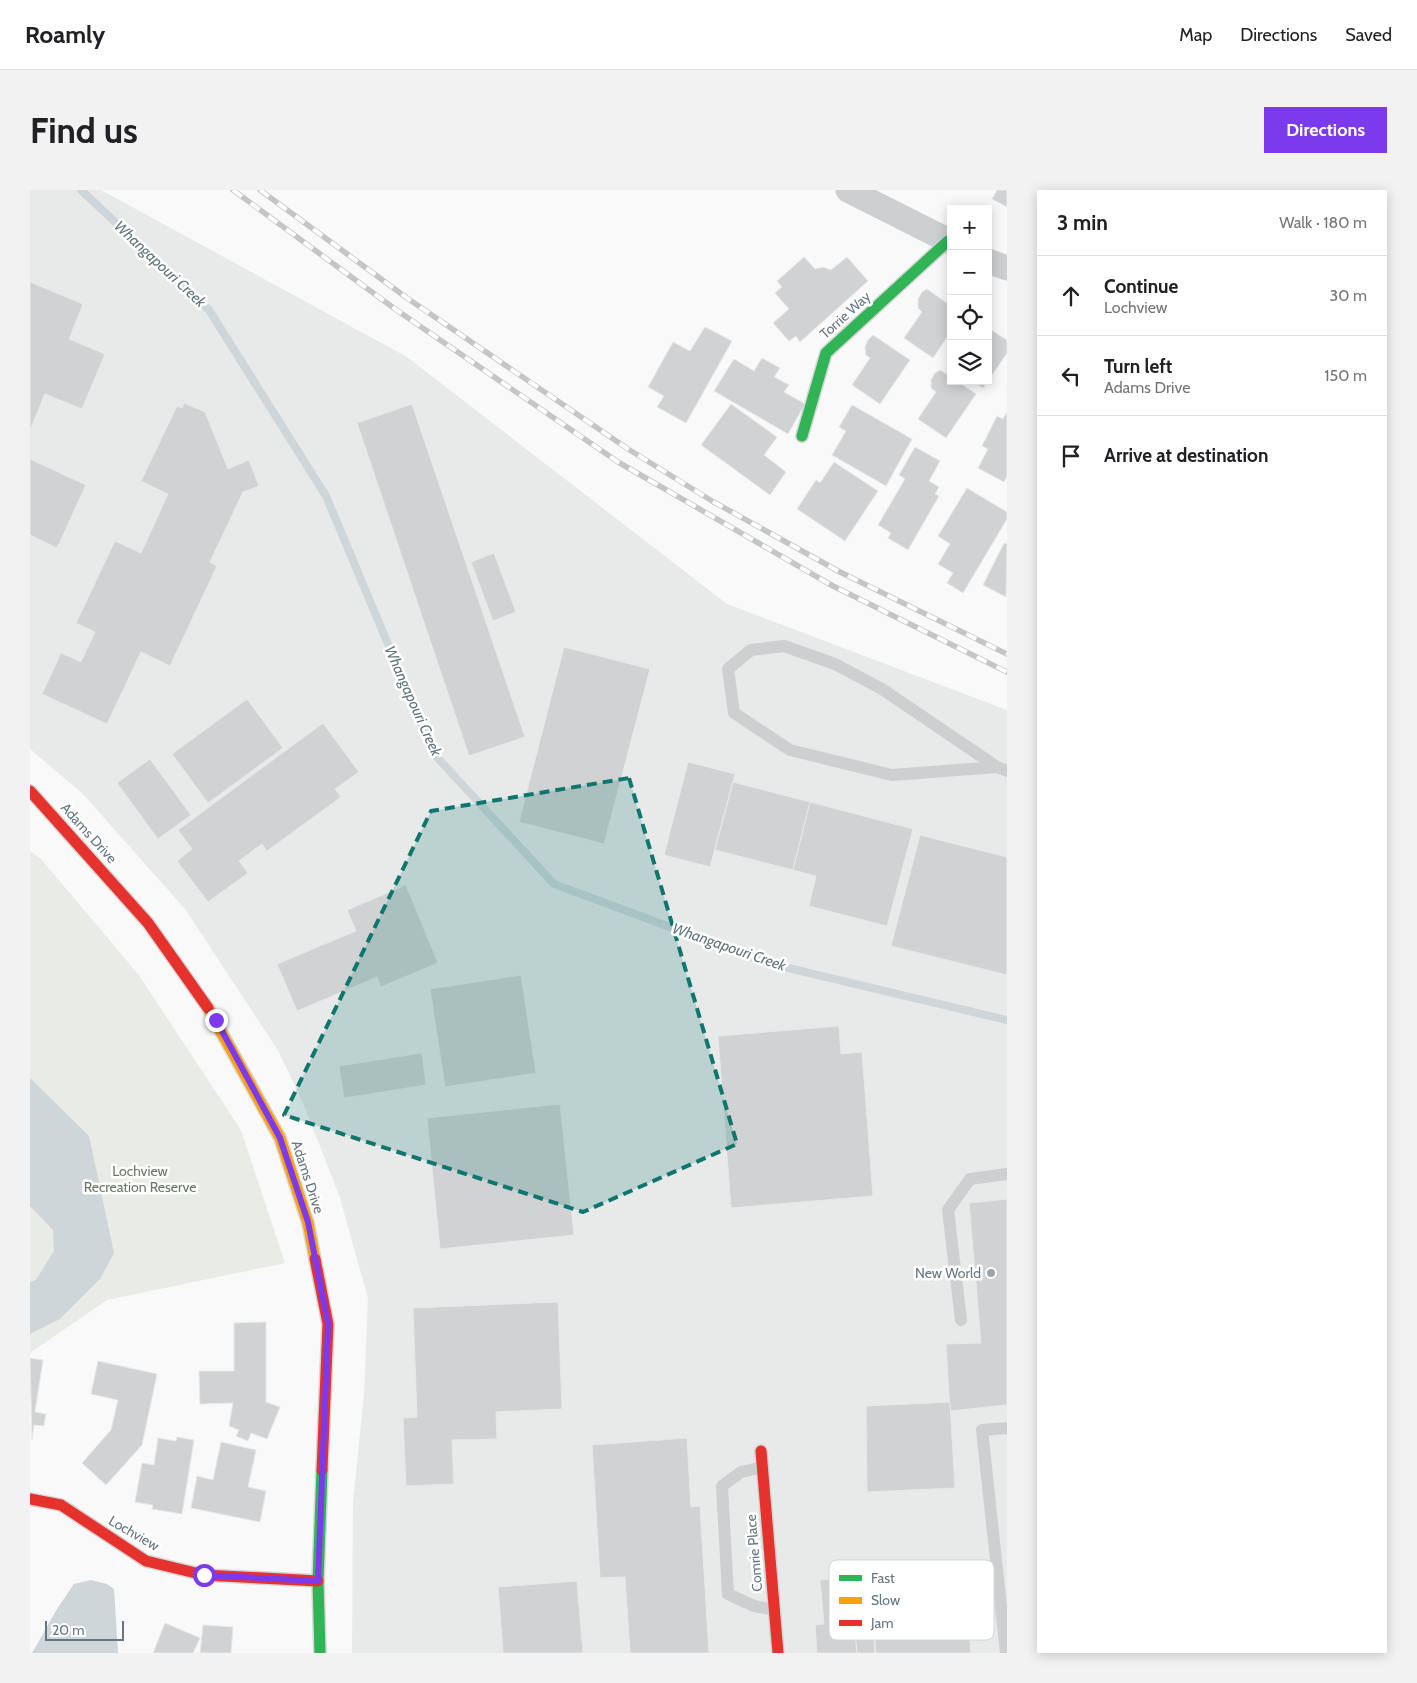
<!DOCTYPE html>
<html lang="en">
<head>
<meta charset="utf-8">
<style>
	:root { --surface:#fff; --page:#f2f2f2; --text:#202124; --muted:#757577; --line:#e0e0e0; --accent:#7c3aed }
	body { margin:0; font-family:Cabin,sans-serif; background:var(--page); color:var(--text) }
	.controls { position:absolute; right:15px; top:15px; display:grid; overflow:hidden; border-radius:0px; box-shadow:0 2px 12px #0003 }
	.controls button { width:45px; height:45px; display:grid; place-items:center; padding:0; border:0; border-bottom:1px solid var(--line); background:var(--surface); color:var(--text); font:25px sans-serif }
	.scale { position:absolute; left:15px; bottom:12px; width:79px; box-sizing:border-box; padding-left:5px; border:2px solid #657683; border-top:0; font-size:14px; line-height:18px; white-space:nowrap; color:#657683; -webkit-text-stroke:4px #fff; paint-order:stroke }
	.stop { position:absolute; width:15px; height:15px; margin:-11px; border:4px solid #7c3aed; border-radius:50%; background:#fff }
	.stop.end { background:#7c3aed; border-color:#fff; box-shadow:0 1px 5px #0008 }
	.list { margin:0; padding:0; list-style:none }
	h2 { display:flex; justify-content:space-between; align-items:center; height:65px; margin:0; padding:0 20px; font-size:21px }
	h2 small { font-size:16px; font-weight:400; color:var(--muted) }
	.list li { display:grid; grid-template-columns:32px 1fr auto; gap:15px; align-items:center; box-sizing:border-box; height:80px; padding:0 20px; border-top:1px solid var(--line) }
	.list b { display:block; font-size:19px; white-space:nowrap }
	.list p { margin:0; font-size:16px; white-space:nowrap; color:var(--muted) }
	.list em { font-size:16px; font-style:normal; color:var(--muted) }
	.icon { flex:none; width:28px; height:28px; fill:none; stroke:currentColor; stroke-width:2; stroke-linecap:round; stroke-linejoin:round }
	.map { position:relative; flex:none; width:977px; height:1463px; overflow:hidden; border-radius:0px }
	header { display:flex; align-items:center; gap:30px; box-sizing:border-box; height:70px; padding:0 25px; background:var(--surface); border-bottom:1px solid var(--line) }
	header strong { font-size:24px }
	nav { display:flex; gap:28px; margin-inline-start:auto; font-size:18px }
	.intro { display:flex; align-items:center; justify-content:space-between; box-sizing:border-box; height:120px; padding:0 30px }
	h1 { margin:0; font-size:35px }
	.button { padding:12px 22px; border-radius:0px; background:var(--accent); color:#fff; font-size:18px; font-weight:700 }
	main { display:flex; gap:30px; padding:0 30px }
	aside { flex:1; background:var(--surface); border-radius:0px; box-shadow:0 2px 12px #0003 }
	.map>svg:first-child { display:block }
	.built { fill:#e8e9e9 }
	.green { fill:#e8ebe6 }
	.water { fill:#ced6d9 }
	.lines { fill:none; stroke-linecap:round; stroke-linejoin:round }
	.stream { stroke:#ced6d9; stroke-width:8 }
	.building { fill:#d0d2d3; stroke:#e8e8e8 }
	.fast-casing { stroke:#d5d6d7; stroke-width:14 }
	.slow-casing { stroke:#d5d6d7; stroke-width:14 }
	.jam-casing { stroke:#d5d6d7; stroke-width:14 }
	.lane { stroke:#cecfd0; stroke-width:12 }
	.street { stroke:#cecfd0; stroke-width:25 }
	.fast { stroke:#30b455; stroke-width:11 }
	.slow { stroke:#ff9f0a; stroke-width:11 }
	.jam { stroke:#e5322d; stroke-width:11 }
	.rail-casing { stroke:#c3c5c6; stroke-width:5.5 }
	.rail { stroke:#fff; stroke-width:4; stroke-dasharray:11; stroke-linecap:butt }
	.route { stroke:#7c3aed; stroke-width:6 }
	.marked { fill:#0f766e; fill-opacity:0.2; stroke:#0f766e; stroke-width:4; stroke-dasharray:10 6; stroke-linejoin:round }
	.poi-dot { fill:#99a4ac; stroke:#fff; stroke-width:2 }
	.labels { text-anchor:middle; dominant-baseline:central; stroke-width:5; stroke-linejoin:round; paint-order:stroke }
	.street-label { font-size:14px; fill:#657683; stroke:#fff }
	.park-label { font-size:14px; fill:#687a64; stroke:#fff }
	.poi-label { font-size:14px; fill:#657683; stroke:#fff; text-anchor:end }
	.water-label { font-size:15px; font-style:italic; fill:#60757c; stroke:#fff }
	.key { fill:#fff; stroke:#d1d6da; stroke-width:1 }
	.key-label { font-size:14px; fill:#657683 }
</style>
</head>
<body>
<header>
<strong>Roamly</strong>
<nav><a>Map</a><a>Directions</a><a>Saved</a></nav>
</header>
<div class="intro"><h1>Find us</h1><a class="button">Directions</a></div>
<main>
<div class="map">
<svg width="977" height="1463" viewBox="0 0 977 1463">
	<rect width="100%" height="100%" fill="#f9f9f9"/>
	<polygon class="built" points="0,0 71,0 377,167 697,414 977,520 977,1463 322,1463 323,1312 334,1204 338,1108 309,1005 273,913 249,862 155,719 52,603 0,559"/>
	<polygon class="green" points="0,661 11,669 108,784 211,940 255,1073 77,1110 0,1163"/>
	<g class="water">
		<polygon points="0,888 59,946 84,1063 70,1089 30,1129 0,1144 0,1092 6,1090 24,1061 23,1040 0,1016"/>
		<polygon points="61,1390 77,1394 84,1399 88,1463 2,1463 27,1419 44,1394"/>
	</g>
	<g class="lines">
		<polyline class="stream" points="51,0 179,120 296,306 404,564 524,694 737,773 977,830"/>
	</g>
	<g class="building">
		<polygon points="967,0 977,0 977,17 962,9"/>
		<polygon points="774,67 785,79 793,77 801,80 817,67 838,91 770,152 766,146 759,151 743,133 759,119 745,103 752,97 747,91"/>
		<polygon points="0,92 53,114 39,149 75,164 52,219 15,204 0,240"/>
		<polygon points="897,99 921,116 921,141 903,168 874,148 892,122 888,118 888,109 892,102"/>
		<polygon points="675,137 702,151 656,233 627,217 634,206 618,197 643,152 660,161"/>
		<polygon points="958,138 977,150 977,163 958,191"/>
		<polygon points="843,145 880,170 850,214 822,195 840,168 836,165 835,157 838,150"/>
		<polygon points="732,168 750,178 744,187 759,195 754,202 775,214 758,244 684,201 704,169 724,181"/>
		<polygon points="910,180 921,187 921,191 927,191 946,204 916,248 888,229 906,202 901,198 901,190 905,183"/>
		<polygon points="942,191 958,191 953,198"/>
		<polygon points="154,213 175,222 198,279 219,270 229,296 213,302 180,372 187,376 140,476 111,462 77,534 12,504 31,463 51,472 65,442 46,433 85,351 111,363 138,304 111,291 147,216 152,218"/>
		<polygon points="382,214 495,547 439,566 327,233"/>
		<polygon points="701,214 747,247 734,265 756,282 740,305 671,255"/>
		<polygon points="822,215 882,249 856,296 802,265 816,241 809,237"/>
		<polygon points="977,222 977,286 974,292 948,278 958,259 952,256 967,226 973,229"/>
		<polygon points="885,257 910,271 899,291 909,297 905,304 909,306 878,360 858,348 861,343 848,335 875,289 869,285"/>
		<polygon points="0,269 56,295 27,358 0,345"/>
		<polygon points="804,272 848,301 815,351 767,319 786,290 790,293"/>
		<polygon points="937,298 977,322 977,329 933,403 917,393 923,383 908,374 920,354 908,346"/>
		<polygon points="974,353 977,354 976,407 953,395"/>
		<polygon points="464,363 486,422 463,431 441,372"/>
		<polygon points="534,457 620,479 574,654 489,632"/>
		<polygon points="217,509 253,558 178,613 142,564"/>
		<polygon points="293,533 329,582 305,599 311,607 237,661 232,654 209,671 218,683 178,712 147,671 162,659 148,640"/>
		<polygon points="120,569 161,625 128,649 87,593"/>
		<polygon points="658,572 705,584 680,677 634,665"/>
		<polygon points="703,592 780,612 763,680 685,660"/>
		<polygon points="780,612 883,639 857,736 779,716 786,686 763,680"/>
		<polygon points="890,645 977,667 977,785 861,756"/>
		<polygon points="376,695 408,773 351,797 347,787 267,821 247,774 326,741 317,720"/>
		<polygon points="491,785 506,883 415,897 400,799"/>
		<polygon points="809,836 811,864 832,862 843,1006 701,1018 688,846"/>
		<polygon points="392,863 396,895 314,908 309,876"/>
		<polygon points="530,914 544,1045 410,1059 397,928"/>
		<polygon points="977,1009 977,1215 920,1221 916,1154 951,1153 939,1013"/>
		<polygon points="528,1112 532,1219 466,1222 467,1249 422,1250 424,1294 376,1296 373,1228 387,1227 383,1118"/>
		<polygon points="236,1132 236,1212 250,1217 237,1249 221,1243 218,1251 206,1246 209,1240 199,1236 203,1213 170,1214 169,1181 204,1181 204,1133"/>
		<polygon points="0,1168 13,1170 5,1222 16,1224 14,1236 4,1235 2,1250"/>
		<polygon points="68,1171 127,1184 112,1255 76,1295 52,1273 81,1240 88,1210 61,1204"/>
		<polygon points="920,1212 925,1298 837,1302 836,1216"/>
		<polygon points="147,1247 164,1250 152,1324 122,1319 123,1315 105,1312 112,1273 124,1275 128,1248 146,1251"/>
		<polygon points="657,1248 661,1317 670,1316 679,1463 600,1463 595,1387 570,1388 562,1255"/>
		<polygon points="191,1252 226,1260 218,1297 236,1301 230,1332 161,1318 167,1286 183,1290"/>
		<polygon points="934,1377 941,1463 846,1463 840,1385"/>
		<polygon points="821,1388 827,1463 787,1463 785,1435 794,1434 790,1390"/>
		<polygon points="547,1391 553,1463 473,1463 468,1397"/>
		<polygon points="842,1430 845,1463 827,1463 824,1431"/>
		<polygon points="135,1433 170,1448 163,1463 123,1463"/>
		<polygon points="173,1435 203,1437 201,1463 170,1463"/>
	</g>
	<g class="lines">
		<g class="fast-casing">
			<g id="fast">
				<polyline points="772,246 796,163 918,51"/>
				<polyline points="290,1463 288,1391 292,1280"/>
			</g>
		</g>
		<g class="slow-casing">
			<polyline id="slow" points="178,818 250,948 278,1033 285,1069"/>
		</g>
		<g class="jam-casing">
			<g id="jam">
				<polyline points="0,601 118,733 178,818"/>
				<polyline points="285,1069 298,1134 292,1280"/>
				<polyline points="731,1261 748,1463"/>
				<polyline points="0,1309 31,1315 116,1371 174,1385 288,1391"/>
			</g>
		</g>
		<g class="lane">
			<polyline points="967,577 862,585 760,560 704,523 698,479 721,460 754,456 805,474 852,499 967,577 977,581"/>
			<polyline points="931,1130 918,1020 940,989 977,984"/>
			<polyline points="733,1277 711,1282 692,1296 698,1404 724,1416 744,1420"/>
			<polyline points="976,1463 952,1240 977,1238"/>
		</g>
		<g class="street">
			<polyline points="818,0 921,52"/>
			<polyline points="958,71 977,78"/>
		</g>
		<use href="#fast" class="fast"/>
		<use href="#slow" class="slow"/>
		<use href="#jam" class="jam"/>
		<g class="rail-casing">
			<g id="rail">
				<polyline points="203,0 365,119 588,272 803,396 977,482"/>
				<polyline points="230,0 377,108 598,259 682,311 810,382 977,464"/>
			</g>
		</g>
		<use href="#rail" class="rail"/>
	</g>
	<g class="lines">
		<polyline class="route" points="174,1385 288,1391 298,1134 278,1032 250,948 186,830"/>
	</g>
	<path class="marked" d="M599 588 707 954 553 1022 254 925 401 621Z"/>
	<circle class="poi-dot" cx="961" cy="1083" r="5"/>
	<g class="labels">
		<g class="street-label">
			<text transform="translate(815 125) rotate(-42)">Torrie Way</text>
			<text transform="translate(59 643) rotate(48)">Adams Drive</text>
			<text transform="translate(278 987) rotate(72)">Adams Drive</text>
			<text transform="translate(104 1343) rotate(30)">Lochview</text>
			<text transform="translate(724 1363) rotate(-95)">Comrie Place</text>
		</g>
		<g class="park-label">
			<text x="110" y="981">Lochview<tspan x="110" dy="16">Recreation Reserve</tspan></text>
		</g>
		<g class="poi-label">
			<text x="951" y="1083">New World</text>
		</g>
		<g class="water-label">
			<text transform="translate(130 74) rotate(43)">Whangapouri Creek</text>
			<text transform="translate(383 511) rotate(66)">Whangapouri Creek</text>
			<text transform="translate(699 757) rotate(19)">Whangapouri Creek</text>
		</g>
	</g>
	<rect x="799" y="1370" width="165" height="80" rx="8" class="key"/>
	<rect x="809" y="1385" width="23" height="6" fill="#30b455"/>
	<rect x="809" y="1407" width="23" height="7" fill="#ff9f0a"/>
	<rect x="809" y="1430" width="23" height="6" fill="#e5322d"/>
	<g class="key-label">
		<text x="841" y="1393">Fast</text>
		<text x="841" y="1415">Slow</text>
		<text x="841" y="1438">Jam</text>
	</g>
</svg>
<div class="controls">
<button>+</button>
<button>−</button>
<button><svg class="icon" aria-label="locate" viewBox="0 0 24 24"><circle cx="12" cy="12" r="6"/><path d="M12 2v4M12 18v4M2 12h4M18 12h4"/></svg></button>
<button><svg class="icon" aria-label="layers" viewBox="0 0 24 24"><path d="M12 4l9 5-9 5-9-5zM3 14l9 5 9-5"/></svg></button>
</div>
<div class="scale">20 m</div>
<div class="stop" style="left:174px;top:1385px"></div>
<div class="stop end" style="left:186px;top:830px"></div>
</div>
<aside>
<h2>3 min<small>Walk · 180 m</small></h2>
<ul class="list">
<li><svg class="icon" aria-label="ahead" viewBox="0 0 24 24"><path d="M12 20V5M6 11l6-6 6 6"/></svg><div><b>Continue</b><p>Lochview</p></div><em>30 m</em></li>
<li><svg class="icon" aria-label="left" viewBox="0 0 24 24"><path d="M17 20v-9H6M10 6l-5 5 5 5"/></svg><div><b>Turn left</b><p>Adams Drive</p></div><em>150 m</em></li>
<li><svg class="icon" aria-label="arrive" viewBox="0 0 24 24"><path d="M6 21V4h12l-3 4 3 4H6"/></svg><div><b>Arrive at destination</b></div></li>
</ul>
</aside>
</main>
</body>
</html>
